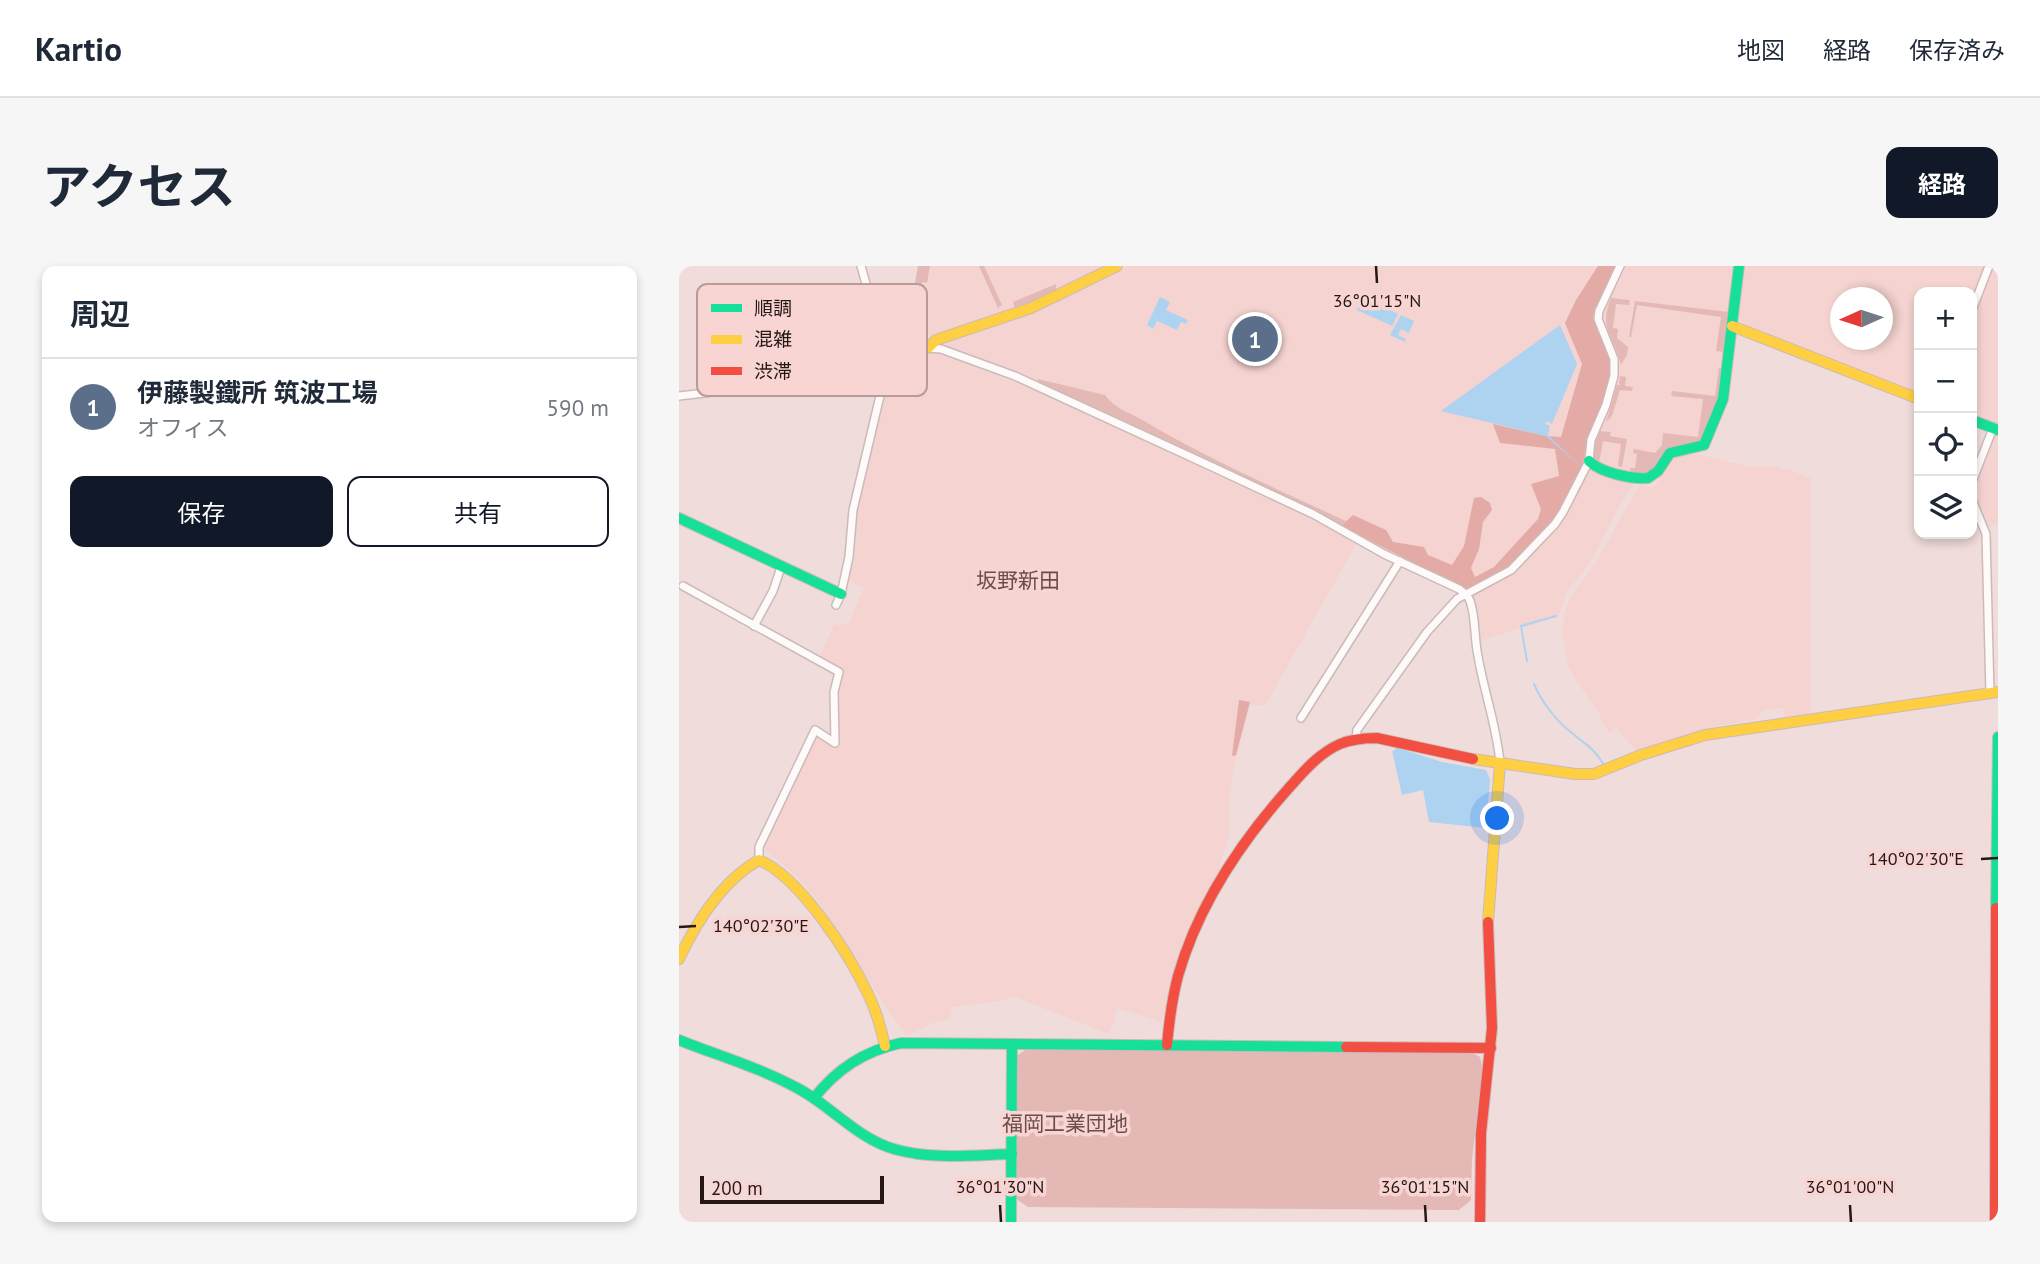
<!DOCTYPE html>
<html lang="ja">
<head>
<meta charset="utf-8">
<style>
	:root { --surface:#fff; --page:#f6f6f7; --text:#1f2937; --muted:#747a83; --line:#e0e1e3; --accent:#111827 }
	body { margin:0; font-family:"PT Sans","Noto Sans JP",sans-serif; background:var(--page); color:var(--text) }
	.controls { position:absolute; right:21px; top:21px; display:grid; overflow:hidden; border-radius:14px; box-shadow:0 4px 10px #0003 }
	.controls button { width:63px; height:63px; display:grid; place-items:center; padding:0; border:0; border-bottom:2px solid var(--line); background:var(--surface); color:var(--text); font:35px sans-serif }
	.compass { position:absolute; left:1151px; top:21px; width:63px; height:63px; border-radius:50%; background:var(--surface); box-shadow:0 4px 10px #0003; rotate:267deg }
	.scale { position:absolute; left:21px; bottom:18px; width:184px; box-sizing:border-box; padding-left:7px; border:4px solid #241817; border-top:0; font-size:19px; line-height:24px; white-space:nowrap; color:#241817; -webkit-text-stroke:5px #f8d5d2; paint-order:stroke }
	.you { position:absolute; left:819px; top:553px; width:24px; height:24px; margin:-18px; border:5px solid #fff; border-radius:50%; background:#1a73e8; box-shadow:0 0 0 10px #1a73e833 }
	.badge { display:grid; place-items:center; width:46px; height:46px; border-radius:50%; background:var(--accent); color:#fff; font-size:23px; font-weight:700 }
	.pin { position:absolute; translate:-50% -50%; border:4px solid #fff; box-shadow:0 2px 7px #0006 }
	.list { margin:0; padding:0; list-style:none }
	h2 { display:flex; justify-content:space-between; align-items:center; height:91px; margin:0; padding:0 28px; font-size:30px }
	h2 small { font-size:23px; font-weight:400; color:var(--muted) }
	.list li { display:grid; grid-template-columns:46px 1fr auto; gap:21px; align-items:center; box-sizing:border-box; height:98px; padding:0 28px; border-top:2px solid var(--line) }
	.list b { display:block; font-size:26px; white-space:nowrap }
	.list p { margin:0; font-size:23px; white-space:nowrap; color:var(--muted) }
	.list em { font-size:23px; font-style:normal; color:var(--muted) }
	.actions { display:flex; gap:14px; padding:21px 28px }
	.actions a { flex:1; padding:16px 0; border:2px solid var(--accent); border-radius:14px; text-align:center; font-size:24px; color:var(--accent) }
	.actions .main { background:var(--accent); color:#fff }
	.icon { flex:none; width:38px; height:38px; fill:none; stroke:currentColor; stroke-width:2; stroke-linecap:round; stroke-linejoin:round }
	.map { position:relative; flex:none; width:1319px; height:956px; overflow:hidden; border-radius:14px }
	header { display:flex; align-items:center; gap:42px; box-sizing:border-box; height:98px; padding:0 35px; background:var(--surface); border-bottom:2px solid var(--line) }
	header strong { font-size:33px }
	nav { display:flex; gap:38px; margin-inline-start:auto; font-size:24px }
	.intro { display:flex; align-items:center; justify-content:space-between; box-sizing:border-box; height:168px; padding:0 42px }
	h1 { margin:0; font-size:49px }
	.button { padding:18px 32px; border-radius:14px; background:var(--accent); color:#fff; font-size:24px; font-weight:700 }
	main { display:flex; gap:42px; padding:0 42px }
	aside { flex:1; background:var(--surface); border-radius:14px; box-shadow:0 4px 10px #0003 }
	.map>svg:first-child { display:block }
	.built { fill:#f4d3d0; fill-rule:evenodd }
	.green { fill:#e4b9b5 }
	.forest { fill:#e4aaa6 }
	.water { fill:#add3f0 }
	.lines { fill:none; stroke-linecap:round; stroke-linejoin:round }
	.stream { stroke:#add3f0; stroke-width:2 }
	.street-casing { stroke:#cabbba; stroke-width:10 }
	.fast-casing { stroke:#cabbba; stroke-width:12 }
	.slow-casing { stroke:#cabbba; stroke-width:12 }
	.jam-casing { stroke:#cabbba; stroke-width:12 }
	.street { stroke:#fdfaf9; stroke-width:7 }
	.fast { stroke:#16e098; stroke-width:10 }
	.slow { stroke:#ffcf43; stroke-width:10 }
	.jam { stroke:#f24e42; stroke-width:10 }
	.ticks { fill:none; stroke:#241817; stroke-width:2.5 }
	.labels { text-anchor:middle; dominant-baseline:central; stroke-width:7; stroke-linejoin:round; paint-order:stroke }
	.quarter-label { font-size:21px; fill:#6b4e4b; stroke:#f8d5d2 }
	.key { fill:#f8d5d2; stroke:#b89c9a; stroke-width:2 }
	.key-label { font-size:19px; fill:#241817 }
	.ticks-label { font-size:18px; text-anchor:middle; fill:#241817; stroke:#f8d5d2; stroke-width:7; stroke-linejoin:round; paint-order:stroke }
</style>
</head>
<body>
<header>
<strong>Kartio</strong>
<nav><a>地図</a><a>経路</a><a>保存済み</a></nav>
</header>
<div class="intro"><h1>アクセス</h1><a class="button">経路</a></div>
<main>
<aside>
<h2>周辺<small></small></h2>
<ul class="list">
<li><span class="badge" style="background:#5c6f8a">1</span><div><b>伊藤製鐵所 筑波工場</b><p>オフィス</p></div><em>590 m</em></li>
</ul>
<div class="actions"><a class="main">保存</a><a>共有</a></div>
</aside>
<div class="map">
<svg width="1319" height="956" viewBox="0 0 1319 956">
	<rect width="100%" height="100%" fill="#f0dcda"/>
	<g class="built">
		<polygon points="239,0 428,0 353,36 253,70 211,90 194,30 236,17"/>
		<polygon points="448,0 937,0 914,50 920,147 909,172 902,206 874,256 787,323 707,284 622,239 364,119 262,79 343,51 434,9"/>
		<polygon points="943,0 1055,0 1040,131 1017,178 998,180 988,184 972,206 963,210 918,196 915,173 928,143 939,107 938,91 924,62 924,45"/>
		<path d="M1066 0H1307L1293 36V26H1240V129L1064 58 1060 51ZM1162 32H1204V74H1162Z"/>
		<polygon points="1313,0 1319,0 1319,160 1293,149 1293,52"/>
		<polygon points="258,86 362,127 615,244 678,277 586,439 571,438 555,500 550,532 550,569 541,599 543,606 517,650 482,756 439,742 430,768 334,730 322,735 273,741 270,753 254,757 229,769 227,768 208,743 139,635 118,611 85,582 137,467 150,472 158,462 157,423 164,404 141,391 155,358 161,360 163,357 169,359 185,323 170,314 178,239 213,105"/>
		<polygon points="1317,168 1319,169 1319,256 1309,262 1293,223 1314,169"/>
		<polygon points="1005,188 1022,189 1071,201 1095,200 1106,204 1107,202 1132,213 1132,448 1105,452 1104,442 1085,443 1076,453 1025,463 960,484 955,483 937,462 930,467 918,444 896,413 888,396 884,366 885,348 891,332 917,296 961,219 975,222 992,193"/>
		<polygon points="909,202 956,216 938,244 914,292 888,326 879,351 799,375 794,329 830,308 858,283 878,261"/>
	</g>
	<g class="green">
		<polygon points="239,0 251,0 248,17 243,16 242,22 237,22 238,42 231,41 224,20 236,17"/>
		<polygon points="300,0 305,0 323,39 319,42"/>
		<polygon points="377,18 377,25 336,43 334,36"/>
		<path d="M932 32 951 34 950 39 937 38 934 62 939 63 938 72 949 81 948 89 942 99C935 69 919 63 932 32Z"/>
		<polygon points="956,35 1050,46 1046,86 1037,85 1042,51 958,39 952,71 950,71"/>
		<path d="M1040 102H1044L1040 131 1024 174C1014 180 1002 177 991 183 978 189 977 204 963 210L952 207 951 202H956L958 188 954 187 955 183 976 187 983 179 984 167 1019 171 1024 133 992 130 993 125 1036 130Z"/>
		<polygon points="941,110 947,111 946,120 954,121 953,125 941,124 933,150 927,156 938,119 942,119 940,118"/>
		<path d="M359 113 426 129C436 143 450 146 465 155 530 193 599 224 667 255L662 260 359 116Z"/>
		<polygon points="919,165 932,166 931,170 948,173 943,201 939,200 942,178 924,175 920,197 912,189"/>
		<polygon points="349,782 792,786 801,791 804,804 793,893 792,934 780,944 349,941 336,932 337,795 339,789"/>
	</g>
	<g class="forest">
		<polygon points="919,0 937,0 914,50 932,92 932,111 920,147 909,172 902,206 874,256 831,301 791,323 787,323 662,260 674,249 707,264 714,276 745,281 749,289 773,299 785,280 795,232 802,231 811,237 813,244 804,256 800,283 792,302 796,311 815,301 859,253 862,243 852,218 880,210 876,183 821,177 814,158 867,170 882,171 903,98 886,57 897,34"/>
		<polygon points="560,434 571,436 557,489 553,490"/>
	</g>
	<g class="water">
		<polygon points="481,31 491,36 487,44 509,54 507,58 502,56 498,64 478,55 474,63 468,59"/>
		<polygon points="684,31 719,48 713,60 678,44"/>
		<polygon points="722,49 735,55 730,67 722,63 719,69 727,73 726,76 711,69"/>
		<polygon points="881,59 898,98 873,158 868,155 866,158 871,160 869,169 902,201 867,170 762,145"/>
		<polygon points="716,481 763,496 807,504 811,514 807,562 750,556 744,524 723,529 713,485 716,484"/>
	</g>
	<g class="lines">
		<g class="stream">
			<polyline points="848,395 842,360 877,350"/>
			<path d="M855 418C862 435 878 456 893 467 907 479 915 482 925 499"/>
		</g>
		<g class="street-casing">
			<g id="street">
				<polyline points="1293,44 1310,0"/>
				<path d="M249 82 262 83 336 110 540 204 634 248 705 288 780 323C785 327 789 329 791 335 797 351 795 372 799 390 805 426 818 461 821 497"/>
				<polyline points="0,130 111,117 209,96"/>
				<polyline points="1293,216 1314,162"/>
				<polyline points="1293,234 1307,268 1311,428"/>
				<polyline points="4,320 160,406 155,426 156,477 136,464 80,581 80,594"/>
				<polyline points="157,339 162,328 170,291 174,244 209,96 182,0"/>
				<polyline points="75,360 94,325 102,301"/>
				<polyline points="622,452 721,295"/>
				<polyline points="677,472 678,464 748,366 778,333 832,304 876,258 884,246 910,195 912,174 927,139 935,110 935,93 919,53 920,45 941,0"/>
			</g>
		</g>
		<g class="fast-casing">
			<g id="fast">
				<polyline points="1293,154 1319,164"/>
				<path d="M910 195C922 207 952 213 969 212L979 205 991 187 1025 179 1044 133 1060 0"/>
				<polyline points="0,252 162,328"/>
				<polyline points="1317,642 1319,471"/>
				<path d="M0 774C40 790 82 802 120 823 153 841 178 872 215 883 253 894 294 889 333 888"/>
				<path d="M135 832C158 803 185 785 222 777L667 781"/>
				<polyline points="332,956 333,778"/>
			</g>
		</g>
		<g class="slow-casing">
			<g id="slow">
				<polyline points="1053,60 1240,133"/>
				<polyline points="209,96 249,82 257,74 352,42 438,0"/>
				<polyline points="794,493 896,508 915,508 962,489 1026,469 1319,426"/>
				<polyline points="809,656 821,497"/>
				<path d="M0 693C17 657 44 614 80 594 121 611 170 688 189 728 197 744 202 762 206 780"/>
			</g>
		</g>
		<g class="jam-casing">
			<g id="jam">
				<path d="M488 779C490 756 493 733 499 710 519 640 561 577 609 523 624 506 640 487 661 478 673 473 685 472 698 472L794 493"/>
				<polyline points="667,781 812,782"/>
				<polyline points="801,956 802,867 813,762 809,656"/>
				<polyline points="1316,956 1317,642"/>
			</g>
		</g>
		<use href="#street" class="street"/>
		<use href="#fast" class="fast"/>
		<use href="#slow" class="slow"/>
		<use href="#jam" class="jam"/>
	</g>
	<path class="ticks" d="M697 0 698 17M1302 593 1319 592M0 661 17 660M321 939 322 956M746 939 747 956M1171 939 1172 956"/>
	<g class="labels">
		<g class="quarter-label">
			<text x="339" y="314">坂野新田</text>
			<text x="386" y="857">福岡工業団地</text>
		</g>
	</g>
	<rect x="18" y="18" width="230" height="112" rx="10" class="key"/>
	<rect x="32" y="38" width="31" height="8" fill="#16e098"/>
	<rect x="32" y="69" width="31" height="9" fill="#ffcf43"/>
	<rect x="32" y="101" width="31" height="8" fill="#f24e42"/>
	<g class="key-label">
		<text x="75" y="49">順調</text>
		<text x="75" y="80">混雑</text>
		<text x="75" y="112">渋滞</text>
	</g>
	<g class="ticks-label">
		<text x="698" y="41">36°01'15"N</text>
		<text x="1237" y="599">140°02'30"E</text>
		<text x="82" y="666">140°02'30"E</text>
		<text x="321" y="927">36°01'30"N</text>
		<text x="746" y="927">36°01'15"N</text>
		<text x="1171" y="927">36°01'00"N</text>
	</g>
</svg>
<div class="controls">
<button>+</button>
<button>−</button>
<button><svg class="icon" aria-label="locate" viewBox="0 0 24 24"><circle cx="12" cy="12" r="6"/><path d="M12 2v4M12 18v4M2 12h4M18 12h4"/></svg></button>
<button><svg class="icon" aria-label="layers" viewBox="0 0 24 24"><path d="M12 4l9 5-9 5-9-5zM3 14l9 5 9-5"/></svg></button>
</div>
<svg class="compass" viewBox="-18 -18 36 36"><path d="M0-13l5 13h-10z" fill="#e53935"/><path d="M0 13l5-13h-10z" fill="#747a83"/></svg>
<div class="scale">200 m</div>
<div class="you"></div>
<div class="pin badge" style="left:576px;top:73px;background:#5c6f8a">1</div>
</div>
</main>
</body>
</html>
